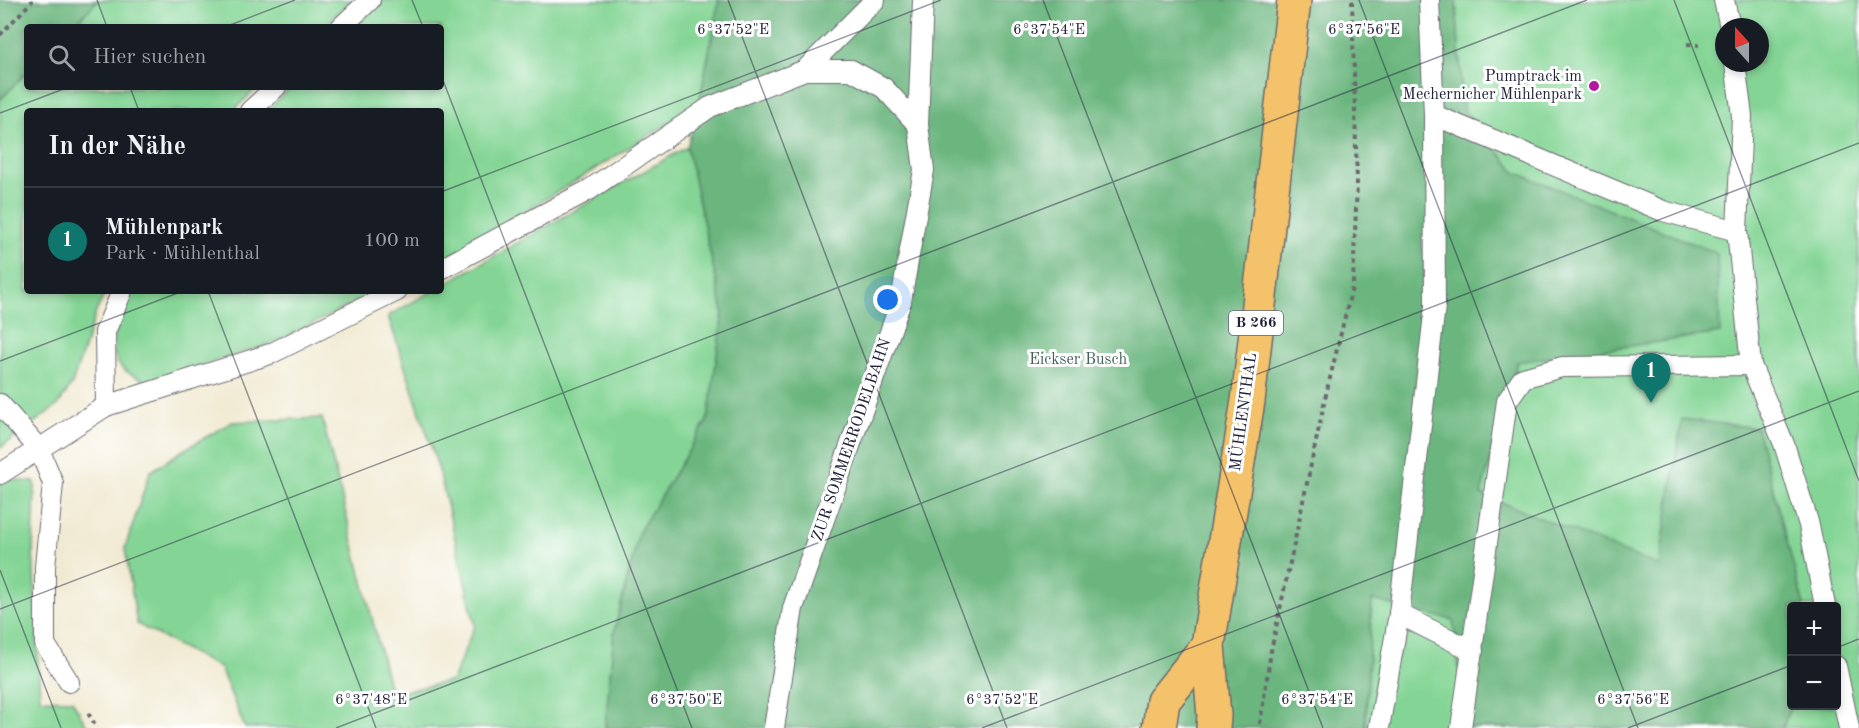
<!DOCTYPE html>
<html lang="de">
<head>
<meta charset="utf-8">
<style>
	:root { --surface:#171b24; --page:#242831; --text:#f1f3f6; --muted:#9ea1a6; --line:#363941; --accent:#0f766e }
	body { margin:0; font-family:"Old Standard TT",serif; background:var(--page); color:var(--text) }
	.controls { position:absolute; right:18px; bottom:18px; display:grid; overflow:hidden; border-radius:6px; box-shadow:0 3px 9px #0003 }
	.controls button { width:54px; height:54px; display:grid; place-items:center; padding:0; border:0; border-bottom:2px solid var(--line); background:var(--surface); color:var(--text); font:30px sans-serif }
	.compass { position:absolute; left:1715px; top:18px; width:54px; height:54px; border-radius:50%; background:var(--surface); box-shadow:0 3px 9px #0003; rotate:339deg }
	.you { position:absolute; left:888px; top:300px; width:21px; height:21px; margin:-15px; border:4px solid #fff; border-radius:50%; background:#1a73e8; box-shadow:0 0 0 9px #1a73e833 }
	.badge { display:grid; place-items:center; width:39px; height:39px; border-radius:50%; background:var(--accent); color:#fff; font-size:20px; font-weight:700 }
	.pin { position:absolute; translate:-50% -50px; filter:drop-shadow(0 2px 3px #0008) }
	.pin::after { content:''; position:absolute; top:32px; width:21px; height:18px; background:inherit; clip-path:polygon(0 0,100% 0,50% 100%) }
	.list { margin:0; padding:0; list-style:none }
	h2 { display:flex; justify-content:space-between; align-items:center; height:78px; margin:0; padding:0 24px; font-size:26px }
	h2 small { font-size:20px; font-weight:400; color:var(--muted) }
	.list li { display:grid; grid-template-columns:39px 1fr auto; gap:18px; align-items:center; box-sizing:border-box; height:108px; padding:0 24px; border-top:2px solid var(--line) }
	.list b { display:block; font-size:22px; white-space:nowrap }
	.list p { margin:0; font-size:20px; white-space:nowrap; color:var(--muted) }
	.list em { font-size:20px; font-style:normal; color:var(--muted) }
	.icon { flex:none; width:33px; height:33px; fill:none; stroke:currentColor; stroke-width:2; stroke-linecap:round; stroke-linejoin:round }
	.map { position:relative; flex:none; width:1859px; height:728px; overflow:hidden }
	.search { position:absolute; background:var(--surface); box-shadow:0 3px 9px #0003; left:24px; top:24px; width:420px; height:66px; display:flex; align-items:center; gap:15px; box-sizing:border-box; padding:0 21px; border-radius:6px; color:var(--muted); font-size:22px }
	.panel { position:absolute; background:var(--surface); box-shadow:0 3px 9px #0003; left:24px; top:108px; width:420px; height:186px; border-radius:6px }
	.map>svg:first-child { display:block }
	.green { fill:#84d595; stroke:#537c68; stroke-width:1.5; fill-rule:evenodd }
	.forest { fill:#6bb67e; stroke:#466c5c; stroke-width:1.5 }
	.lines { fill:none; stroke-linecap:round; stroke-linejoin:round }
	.lane-casing { stroke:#6a6870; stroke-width:22 }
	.primary-casing { stroke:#6a6870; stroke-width:36 }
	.path { stroke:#6a6870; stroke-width:4; stroke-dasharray:4.5 4.5; stroke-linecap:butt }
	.lane { stroke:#fff; stroke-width:20 }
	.primary { stroke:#f3c26a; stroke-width:33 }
	.ticks { fill:none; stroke:#22223b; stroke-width:1.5; stroke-opacity:0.45 }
	.poi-dot { fill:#b5179e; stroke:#fff; stroke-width:2 }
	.labels { text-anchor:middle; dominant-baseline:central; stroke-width:6; stroke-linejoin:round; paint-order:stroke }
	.shield { fill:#fff; stroke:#646476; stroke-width:1.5 }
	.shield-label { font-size:15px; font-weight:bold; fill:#22223b }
	.poi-label { font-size:16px; fill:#22223b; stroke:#fff; text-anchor:end }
	.park-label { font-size:16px; fill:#44615a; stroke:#fff }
	.street-label { font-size:16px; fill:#22223b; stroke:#fff }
	.ticks-label { font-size:15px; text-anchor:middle; fill:#22223b; stroke:#fff; stroke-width:6; stroke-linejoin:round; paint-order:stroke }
</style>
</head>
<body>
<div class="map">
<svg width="1859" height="728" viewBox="0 0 1859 728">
	<rect width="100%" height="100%" fill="#fff"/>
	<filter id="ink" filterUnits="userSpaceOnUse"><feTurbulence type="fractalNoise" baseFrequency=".0167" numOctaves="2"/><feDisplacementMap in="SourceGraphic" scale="12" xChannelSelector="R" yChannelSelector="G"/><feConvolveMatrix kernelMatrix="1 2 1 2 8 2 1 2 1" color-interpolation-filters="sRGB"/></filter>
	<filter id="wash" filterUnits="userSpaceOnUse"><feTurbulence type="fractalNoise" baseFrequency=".008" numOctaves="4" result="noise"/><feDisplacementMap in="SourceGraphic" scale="24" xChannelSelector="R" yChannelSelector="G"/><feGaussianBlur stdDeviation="1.35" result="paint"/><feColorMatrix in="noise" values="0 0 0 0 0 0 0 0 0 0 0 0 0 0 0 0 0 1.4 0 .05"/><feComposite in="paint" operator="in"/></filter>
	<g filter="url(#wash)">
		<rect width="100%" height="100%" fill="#f1ead2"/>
		<g class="green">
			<polygon points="98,0 352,0 323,27 72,27"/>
			<polygon points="383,0 719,0 699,104 574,182 441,261 441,111 266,111 291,87 441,87 441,27 355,27"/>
			<path d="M1456 0H1859V728H1366L1371 599 1515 172 1463 109ZM1724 27H1760V63H1724ZM1792 606H1836V706H1792Z"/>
			<polygon points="27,72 27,87 258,87 233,111 27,111 27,291 106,291 96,312 72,384 58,405 0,448 0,100"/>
			<polygon points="687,147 723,312 708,419 639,532 614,633 605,728 245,728 220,668 137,624 125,548 150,472 182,451 232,422 322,418 391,694 452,681 475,625 439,470 388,316 432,291 441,291 441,286"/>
			<path d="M132 291H379L273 343 147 382C140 378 128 374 122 368 102 347 123 312 132 291Z"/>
			<polygon points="4,479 35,482 33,550 40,699 72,700 88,728 0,728 0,483"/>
		</g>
		<g class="forest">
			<polygon points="0,0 98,0 72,27 27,27 27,72 0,100"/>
			<polygon points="719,0 1456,0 1463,109 1515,172 1717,253 1720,333 1517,362 1481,494 1659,566 1682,419 1757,428 1804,606 1792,606 1791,704 1783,728 1467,728 1462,694 1453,620 1372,600 1365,728 605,728 614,633 639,532 708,419 723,312 687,147 699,104"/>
		</g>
	</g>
	<g filter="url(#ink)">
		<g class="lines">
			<g class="lane-casing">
				<g id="lane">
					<polyline points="1724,0 1730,27"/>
					<polyline points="341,27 370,0"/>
					<polyline points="1735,63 1742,116 1737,231 1751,365 1784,444 1809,525 1825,606"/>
					<polyline points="805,70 875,0"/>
					<polyline points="250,111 276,87"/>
					<polyline points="1434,115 1663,211 1737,231"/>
					<polyline points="918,125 923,0"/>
					<polyline points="441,269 589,190 710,107 805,70 851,70 884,88 918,125 924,170 901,301 793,608 774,728"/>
					<polyline points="0,404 39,449 53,483 45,567 45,644 69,682"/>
					<polyline points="106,406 105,332 122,291"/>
					<polyline points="0,474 106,406 270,354 397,291"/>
					<polyline points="1399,614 1473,651"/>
					<polyline points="1836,666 1849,728"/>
					<polyline points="1379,728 1399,614 1435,306 1434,115 1429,0"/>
					<polyline points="1461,728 1507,401 1523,378 1562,367 1751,365"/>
				</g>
			</g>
			<g class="primary-casing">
				<g id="primary">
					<polyline points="1159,728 1163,701 1208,645"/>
					<polyline points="1213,728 1214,716 1208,645 1248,401 1294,0"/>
				</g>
			</g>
			<g class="path">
				<polyline points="0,35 33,0"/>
				<polyline points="1687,44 1699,45"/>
				<polyline points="88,713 97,728"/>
				<polyline points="1260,724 1271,651 1327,390 1353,284 1357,183 1352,0"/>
			</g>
			<use href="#lane" class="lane"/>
			<use href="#primary" class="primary"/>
		</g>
	</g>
	<path class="ticks" d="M97 0 107 27M412 0 423 27M728 0 1007 728M1043 0 1323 728M1359 0 1638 728M1674 0 1859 481M225 27 295 0M441 75 692 728M130 87 139 111M0 113 69 87M441 192 941 0M208 291 376 728M0 361 183 291M0 570 61 728M0 609 1587 0M1836 648 1859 639M336 728 1859 143M982 728 1859 391M1628 728 1792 665"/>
	<circle class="poi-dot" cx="1594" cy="86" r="6"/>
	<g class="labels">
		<rect class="shield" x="1229" y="311" width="54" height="24" rx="4.5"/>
		<g class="shield-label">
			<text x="1256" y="323">B 266</text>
		</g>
		<g class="poi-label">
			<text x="1582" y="77">Pumptrack im<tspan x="1582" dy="18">Mechernicher Mühlenpark</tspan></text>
		</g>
		<g class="park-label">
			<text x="1078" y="360">Eickser Busch</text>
		</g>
		<g class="street-label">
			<text transform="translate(1244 412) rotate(-82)">MÜHLENTHAL</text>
			<text transform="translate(852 440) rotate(-71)">ZUR SOMMERRODELBAHN</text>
		</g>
	</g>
	<g class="ticks-label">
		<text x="733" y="34">6°37'52"E</text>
		<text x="1049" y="34">6°37'54"E</text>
		<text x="1364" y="34">6°37'56"E</text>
		<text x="371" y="704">6°37'48"E</text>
		<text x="686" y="704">6°37'50"E</text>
		<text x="1002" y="704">6°37'52"E</text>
		<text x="1317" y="704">6°37'54"E</text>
		<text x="1633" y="704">6°37'56"E</text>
	</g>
</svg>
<div class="controls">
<button>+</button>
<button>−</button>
</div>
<svg class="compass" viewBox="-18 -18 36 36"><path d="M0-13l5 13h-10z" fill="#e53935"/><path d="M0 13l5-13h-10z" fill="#9ea1a6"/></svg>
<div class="you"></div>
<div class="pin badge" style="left:1651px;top:403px">1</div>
<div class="search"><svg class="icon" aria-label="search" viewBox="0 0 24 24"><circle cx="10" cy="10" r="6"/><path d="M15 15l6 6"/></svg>Hier suchen</div>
<section class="panel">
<h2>In der Nähe<small></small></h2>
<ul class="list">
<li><span class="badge">1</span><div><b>Mühlenpark</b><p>Park · Mühlenthal</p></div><em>100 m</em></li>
</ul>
</section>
</div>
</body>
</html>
